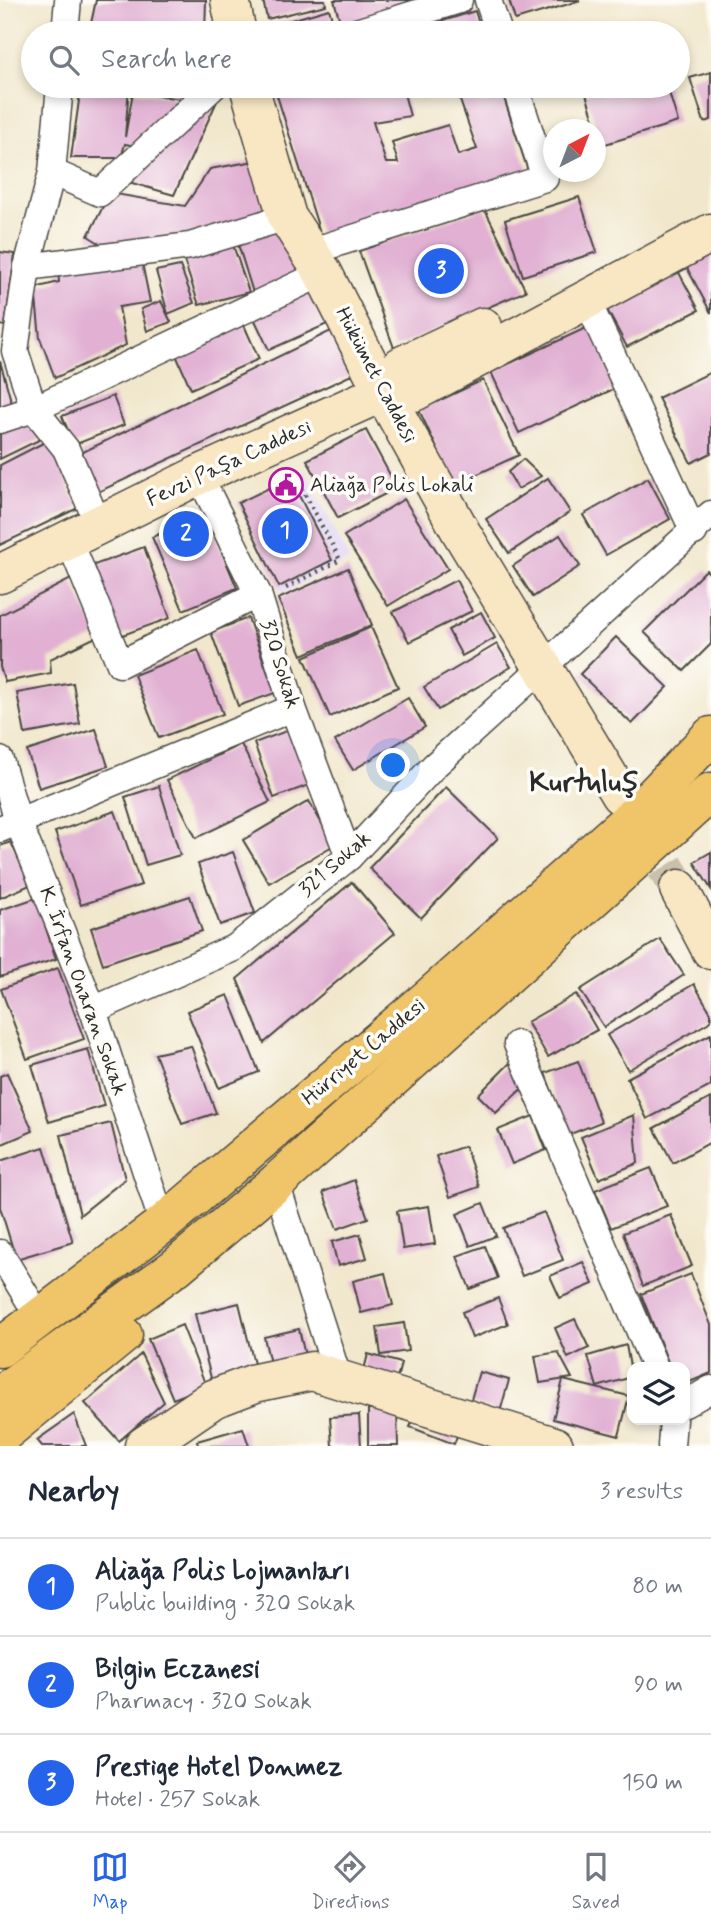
<!DOCTYPE html>
<html lang="en">
<head>
<meta charset="utf-8">
<style>
	:root { --surface:#fff; --page:#f6f6f7; --text:#1f2937; --muted:#747a83; --line:#e0e1e3; --accent:#2563eb }
	body { margin:0; font-family:Mynerve,sans-serif; background:var(--page); color:var(--text) }
	.controls { position:absolute; right:21px; bottom:21px; display:grid; overflow:hidden; border-radius:14px; box-shadow:0 4px 10px #0003 }
	.controls button { width:63px; height:63px; display:grid; place-items:center; padding:0; border:0; border-bottom:2px solid var(--line); background:var(--surface); color:var(--text); font:35px sans-serif }
	.compass { position:absolute; left:543px; top:119px; width:63px; height:63px; border-radius:50%; background:var(--surface); box-shadow:0 4px 10px #0003; rotate:42deg }
	.you { position:absolute; left:394px; top:766px; width:24px; height:24px; margin:-18px; border:5px solid #fff; border-radius:50%; background:#1a73e8; box-shadow:0 0 0 10px #1a73e833 }
	.badge { display:grid; place-items:center; width:46px; height:46px; border-radius:50%; background:var(--accent); color:#fff; font-size:23px; font-weight:700 }
	.pin { position:absolute; translate:-50% -50%; border:4px solid #fff; box-shadow:0 2px 7px #0006 }
	.list { margin:0; padding:0; list-style:none }
	h2 { display:flex; justify-content:space-between; align-items:center; height:91px; margin:0; padding:0 28px; font-size:30px }
	h2 small { font-size:23px; font-weight:400; color:var(--muted) }
	.list li { display:grid; grid-template-columns:46px 1fr auto; gap:21px; align-items:center; box-sizing:border-box; height:98px; padding:0 28px; border-top:2px solid var(--line) }
	.list b { display:block; font-size:26px; white-space:nowrap }
	.list p { margin:0; font-size:23px; white-space:nowrap; color:var(--muted) }
	.list em { font-size:23px; font-style:normal; color:var(--muted) }
	.icon { flex:none; width:38px; height:38px; fill:none; stroke:currentColor; stroke-width:2; stroke-linecap:round; stroke-linejoin:round }
	.map { position:relative; flex:none; width:711px; height:1446px; overflow:hidden }
	.search { position:absolute; background:var(--surface); box-shadow:0 4px 10px #0003; left:21px; right:21px; top:21px; height:77px; display:flex; align-items:center; gap:18px; box-sizing:border-box; padding:0 24px; border-radius:38px; color:var(--muted); font-size:26px }
	.sheet { height:385px; background:var(--surface) }
	nav { display:flex; justify-content:space-around; align-items:center; box-sizing:border-box; height:98px; border-top:2px solid var(--line); background:var(--surface); font-size:19px; color:var(--muted) }
	nav a { display:grid; justify-items:center; gap:4px }
	nav .on { color:var(--accent) }
	.map>svg:first-child { display:block }
	.built { fill:#dfd5f5 }
	.building { fill:#e1b0d3 }
	.lines { fill:none; stroke-linecap:round; stroke-linejoin:round }
	.secondary-tunnel { stroke:#c9c1ac; stroke-width:38; stroke-dasharray:38 19; stroke-linecap:butt }
	.street-casing { stroke:#494743; stroke-width:29 }
	.secondary-casing { stroke:#494743; stroke-width:41 }
	.highway-casing { stroke:#494743; stroke-width:41 }
	.path { stroke:#494743; stroke-width:4.5; stroke-dasharray:2 5; stroke-linecap:butt }
	.street { stroke:#fff; stroke-width:26 }
	.secondary { stroke:#f9e7c3; stroke-width:38 }
	.highway { stroke:#f0c469; stroke-width:38 }
	.labels { text-anchor:middle; dominant-baseline:central; stroke-width:7; stroke-linejoin:round; paint-order:stroke }
	.street-label { font-size:21px; fill:#2b2b2b; stroke:#fdfcf7 }
	.poi-label { font-size:21px; fill:#2b2b2b; stroke:#fdfcf7; text-anchor:start }
	.district-label { font-size:28px; font-weight:bold; fill:#2b2b2b; stroke:#fdfcf7 }
</style>
</head>
<body>
<div class="map">
<svg width="711" height="1446" viewBox="0 0 711 1446">
	<rect width="100%" height="100%" fill="#fdfcf7"/>
	<filter id="ink" filterUnits="userSpaceOnUse"><feTurbulence type="fractalNoise" baseFrequency=".0143" numOctaves="2"/><feDisplacementMap in="SourceGraphic" scale="14" xChannelSelector="R" yChannelSelector="G"/><feConvolveMatrix kernelMatrix="1 2 1 2 8 2 1 2 1" color-interpolation-filters="sRGB"/></filter>
	<filter id="wash" filterUnits="userSpaceOnUse"><feTurbulence type="fractalNoise" baseFrequency=".00686" numOctaves="4" result="noise"/><feDisplacementMap in="SourceGraphic" scale="28" xChannelSelector="R" yChannelSelector="G"/><feGaussianBlur stdDeviation="1.57" result="paint"/><feColorMatrix in="noise" values="0 0 0 0 0 0 0 0 0 0 0 0 0 0 0 0 0 1.4 0 .05"/><feComposite in="paint" operator="in"/></filter>
	<g filter="url(#wash)">
		<rect width="100%" height="100%" fill="#f1e7cc"/>
		<polygon class="built" points="305,470 349,560 282,593 238,503"/>
		<g id="blocks">
			<g class="building">
				<polygon points="96,0 206,0 205,33 89,33"/>
				<polygon points="263,0 325,0 326,5 267,19"/>
				<polygon points="334,0 416,0 417,5 341,25"/>
				<polygon points="509,0 579,0 579,1 515,20"/>
				<polygon points="329,9 336,31 277,33 274,25"/>
				<polygon points="475,11 482,33 415,33 414,30"/>
				<polygon points="711,72 711,120 704,122 690,78"/>
				<polygon points="81,86 129,86 125,137 133,92 181,99 141,147 125,144 121,158 71,158"/>
				<polygon points="145,86 194,86 192,97 144,89"/>
				<polygon points="274,86 402,86 410,116 373,122 386,163 398,163 392,142 448,125 458,155 477,149 455,86 500,86 530,177 323,242"/>
				<polygon points="611,86 667,86 678,122 602,145 586,94"/>
				<polygon points="223,88 174,195 125,181"/>
				<polygon points="255,161 266,216 112,251 88,236 110,193 185,206 210,169"/>
				<polygon points="579,197 597,252 523,276 505,220"/>
				<polygon points="484,208 526,291 394,348 359,251"/>
				<polygon points="285,231 311,273 255,299 237,241"/>
				<polygon points="233,245 249,292 199,305 183,258"/>
				<polygon points="0,252 15,254 5,326 0,325"/>
				<polygon points="711,252 711,313 686,266"/>
				<polygon points="141,258 150,302 119,307 126,345 55,378 40,338 35,288 59,282 58,270"/>
				<polygon points="180,266 194,303 168,314 156,271"/>
				<polygon points="677,269 699,310 627,347 605,306"/>
				<polygon points="319,286 334,321 269,350 253,316"/>
				<polygon points="161,301 171,322 147,331 141,309"/>
				<polygon points="244,325 259,359 191,389 176,355"/>
				<polygon points="590,326 618,387 519,433 491,372"/>
				<polygon points="337,328 358,372 98,492 81,453"/>
				<polygon points="0,361 13,408 0,411"/>
				<polygon points="711,372 711,453 691,463 658,398"/>
				<polygon points="483,380 519,455 454,485 419,410"/>
				<polygon points="113,396 124,425 74,445 62,416"/>
				<polygon points="24,421 45,437 0,459 0,431"/>
				<polygon points="366,430 397,488 338,518 307,460"/>
				<polygon points="49,440 78,508 0,545 0,465"/>
				<polygon points="523,459 541,476 518,489 508,472"/>
				<polygon points="290,478 332,560 279,587 238,503"/>
				<polygon points="548,478 570,512 509,553 486,519"/>
				<polygon points="648,478 670,519 606,555 583,515"/>
				<polygon points="404,499 448,569 388,606 344,536"/>
				<polygon points="206,514 237,588 183,610 152,537"/>
				<polygon points="560,535 580,566 533,597 513,566"/>
				<polygon points="144,547 170,618 120,636 94,565"/>
				<polygon points="348,568 372,625 302,655 278,599"/>
				<polygon points="706,570 711,575 711,644 684,671 644,632"/>
				<polygon points="71,579 98,636 50,659 51,673 5,682 0,667 0,615"/>
				<polygon points="456,580 472,611 409,642 393,612"/>
				<polygon points="481,612 495,638 462,656 448,630"/>
				<polygon points="248,618 275,693 238,706 211,632"/>
				<polygon points="371,627 398,687 330,717 304,657"/>
				<polygon points="616,637 668,687 632,724 580,674"/>
				<polygon points="497,644 511,667 438,710 424,687"/>
				<polygon points="198,650 223,714 159,738 134,675"/>
				<polygon points="73,683 80,724 25,734 17,693"/>
				<polygon points="408,698 425,727 353,770 335,741"/>
				<polygon points="96,729 108,766 39,788 27,751"/>
				<polygon points="289,730 309,785 274,798 254,743"/>
				<polygon points="241,744 270,802 196,838 167,780"/>
				<polygon points="159,786 180,855 146,865 125,797"/>
				<polygon points="446,787 498,838 421,918 369,868"/>
				<polygon points="309,801 334,845 269,883 243,840"/>
				<polygon points="115,811 141,885 81,905 55,832"/>
				<polygon points="11,842 30,885 0,898 0,846"/>
				<polygon points="233,852 255,913 220,925 198,864"/>
				<polygon points="711,852 711,889 694,862"/>
				<polygon points="352,882 395,933 264,1043 237,979"/>
				<polygon points="190,896 202,931 103,964 91,928"/>
				<polygon points="36,898 56,959 0,977 0,910"/>
				<polygon points="660,939 684,975 604,1027 580,990"/>
				<polygon points="58,968 84,1039 27,1059 1,989"/>
				<polygon points="694,984 711,1013 711,1021 628,1070 607,1035"/>
				<polygon points="576,994 597,1030 548,1057 527,1022"/>
				<polygon points="228,995 259,1072 219,1088 187,1011"/>
				<polygon points="711,1034 711,1086 647,1119 627,1078"/>
				<polygon points="191,1046 216,1113 182,1124 155,1054"/>
				<polygon points="88,1049 104,1106 49,1122 32,1065"/>
				<polygon points="578,1061 601,1122 568,1135 545,1073"/>
				<polygon points="510,1063 528,1083 496,1113 478,1095"/>
				<polygon points="7,1073 33,1131 0,1145 0,1076"/>
				<polygon points="711,1098 711,1142 673,1163 654,1128"/>
				<polygon points="634,1115 638,1163 599,1179 581,1137"/>
				<polygon points="533,1116 546,1150 512,1164 498,1130"/>
				<polygon points="111,1123 125,1179 80,1215 61,1135"/>
				<polygon points="465,1146 479,1187 450,1197 436,1156"/>
				<polygon points="44,1147 73,1242 16,1259 0,1207 0,1161"/>
				<polygon points="651,1168 667,1206 611,1228 595,1190"/>
				<polygon points="354,1180 368,1218 337,1229 323,1192"/>
				<polygon points="483,1203 496,1236 470,1246 457,1214"/>
				<polygon points="429,1206 435,1244 403,1249 397,1211"/>
				<polygon points="544,1212 563,1260 522,1276 503,1228"/>
				<polygon points="671,1215 692,1266 643,1286 623,1233"/>
				<polygon points="360,1234 367,1258 338,1266 332,1242"/>
				<polygon points="485,1246 498,1278 470,1289 457,1256"/>
				<polygon points="583,1262 593,1284 560,1298 550,1276"/>
				<polygon points="385,1273 393,1305 361,1313 353,1281"/>
				<polygon points="691,1274 711,1325 711,1373 685,1384 685,1367 670,1367 641,1294"/>
				<polygon points="498,1298 508,1324 472,1338 462,1312"/>
				<polygon points="239,1303 257,1376 213,1386 195,1314"/>
				<polygon points="575,1319 589,1348 568,1358 555,1328"/>
				<polygon points="404,1323 408,1351 381,1355 377,1327"/>
				<polygon points="182,1325 206,1386 173,1399 148,1339"/>
				<polygon points="299,1329 306,1360 271,1368 264,1337"/>
				<polygon points="626,1345 632,1377 597,1387 588,1356"/>
				<polygon points="558,1352 572,1378 540,1383 535,1356"/>
				<polygon points="141,1354 164,1402 119,1441 85,1403"/>
				<polygon points="368,1354 401,1363 396,1383 363,1374"/>
				<polygon points="479,1372 509,1380 500,1412 470,1403"/>
				<polygon points="563,1380 629,1396 619,1436 553,1419"/>
				<polygon points="368,1410 397,1410 398,1446 368,1446"/>
				<polygon points="417,1411 460,1428 454,1444 410,1427"/>
				<polygon points="74,1414 86,1446 42,1446 37,1440"/>
				<polygon points="359,1415 361,1446 332,1446 330,1417"/>
				<polygon points="243,1428 249,1446 198,1446 197,1441"/>
			</g>
		</g>
	</g>
	<g filter="url(#ink)">
		<use href="#blocks" fill-opacity="0" stroke="#494743" stroke-width="2"/>
		<g class="lines">
			<polyline class="secondary-tunnel" points="635,818 679,889"/>
			<g class="street-casing">
				<g id="street">
					<polyline points="488,0 499,33"/>
					<polyline points="65,33 68,0"/>
					<polyline points="353,33 459,0"/>
					<polyline points="60,86 52,172 27,267 15,351 34,409 66,449 99,526"/>
					<polyline points="52,172 100,193 214,86"/>
					<polyline points="309,252 545,178 515,86"/>
					<polyline points="27,267 190,246 287,217"/>
					<polyline points="586,298 694,532"/>
					<polyline points="0,420 34,409 323,273"/>
					<polyline points="199,475 258,594 293,708 349,857"/>
					<polyline points="69,540 120,664 258,594"/>
					<polyline points="0,760 18,821 93,1010 163,1224"/>
					<polyline points="0,829 293,708"/>
					<polyline points="93,1010 236,947 349,857 435,765 711,514"/>
					<polyline points="517,1044 655,1367"/>
					<polyline points="276,1183 338,1377"/>
					<polyline points="0,1253 39,1317"/>
					<polyline points="685,1404 711,1389"/>
					<polyline points="671,1446 673,1420"/>
				</g>
			</g>
			<g class="secondary-casing">
				<g id="secondary">
					<polyline points="230,0 237,33"/>
					<polyline points="249,86 287,217 323,273 383,392 461,532 620,795"/>
					<polyline points="383,392 401,366 483,327"/>
					<polyline points="0,574 199,475 383,392 414,392 711,233"/>
					<polyline points="679,889 711,950"/>
					<polyline points="144,1446 213,1399 255,1383 312,1371 554,1446"/>
				</g>
			</g>
			<g class="highway-casing">
				<g id="highway">
					<polyline points="0,1348 163,1224 431,996 638,812 711,736"/>
					<polyline points="0,1395 176,1267 276,1183 711,792"/>
					<polyline points="0,1436 123,1335"/>
				</g>
			</g>
			<polyline class="path" points="286,588 340,560 290,466"/>
			<use href="#street" class="street"/>
			<use href="#secondary" class="secondary"/>
			<use href="#highway" class="highway"/>
		</g>
	</g>
	<defs>
		<g id="civic-ring" transform="scale(1.75)"><circle r="9.5" fill="#fdfcf7" stroke="#b5179e" stroke-width="1.5"/><path d="M-.6-6.5H3V-4.5H.6V-3L4-1V1h2V6H-6V1h2V-1L-.6-3ZM-1.2 2.5V6h2.4V2.5Z" fill="#b5179e"/></g>
	</defs>
	<g fill-rule="evenodd">
		<use href="#civic-ring" x="286" y="485"/>
	</g>
	<g class="labels">
		<g class="street-label">
			<text transform="translate(376 375) rotate(62)">Hükümet Caddesi</text>
			<text transform="translate(229 463) rotate(-25)">Fevzi Paşa Caddesi</text>
			<text transform="translate(280 664) rotate(73)">320 Sokak</text>
			<text transform="translate(335 864) rotate(-41)">321 Sokak</text>
			<text transform="translate(83 991) rotate(70)">K. İrfan Onaran Sokak</text>
			<text transform="translate(364 1052) rotate(-40)">Hürriyet Caddesi</text>
		</g>
		<g class="poi-label">
			<text x="310" y="485">Aliağa Polis Lokali</text>
		</g>
		<g class="district-label">
			<text x="584" y="783">Kurtuluş</text>
		</g>
	</g>
</svg>
<div class="controls">
<button><svg class="icon" aria-label="layers" viewBox="0 0 24 24"><path d="M12 4l9 5-9 5-9-5zM3 14l9 5 9-5"/></svg></button>
</div>
<svg class="compass" viewBox="-18 -18 36 36"><path d="M0-13l5 13h-10z" fill="#e53935"/><path d="M0 13l5-13h-10z" fill="#747a83"/></svg>
<div class="you"></div>
<div class="pin badge" style="left:285px;top:531px">1</div>
<div class="pin badge" style="left:186px;top:534px">2</div>
<div class="pin badge" style="left:441px;top:271px">3</div>
<div class="search"><svg class="icon" aria-label="search" viewBox="0 0 24 24"><circle cx="10" cy="10" r="6"/><path d="M15 15l6 6"/></svg>Search here</div>
</div>
<section class="sheet">
<h2>Nearby<small>3 results</small></h2>
<ul class="list">
<li><span class="badge">1</span><div><b>Aliağa Polis Lojmanları</b><p>Public building · 320 Sokak</p></div><em>80 m</em></li>
<li><span class="badge">2</span><div><b>Bilgin Eczanesi</b><p>Pharmacy · 320 Sokak</p></div><em>90 m</em></li>
<li><span class="badge">3</span><div><b>Prestige Hotel Donmez</b><p>Hotel · 257 Sokak</p></div><em>150 m</em></li>
</ul>
</section>
<nav>
<a class="on"><svg class="icon" aria-label="map" viewBox="0 0 24 24"><path d="M3 6l6-2 6 2 6-2v14l-6 2-6-2-6 2zM9 4v14M15 6v14"/></svg>Map</a>
<a><svg class="icon" aria-label="directions" viewBox="0 0 24 24"><path d="M12 3l9 9-9 9-9-9zM9 14v-3h6M13 9l2 2-2 2"/></svg>Directions</a>
<a><svg class="icon" aria-label="saved" viewBox="0 0 24 24"><path d="M7 4h10v16l-5-4-5 4z"/></svg>Saved</a>
</nav>
</body>
</html>
